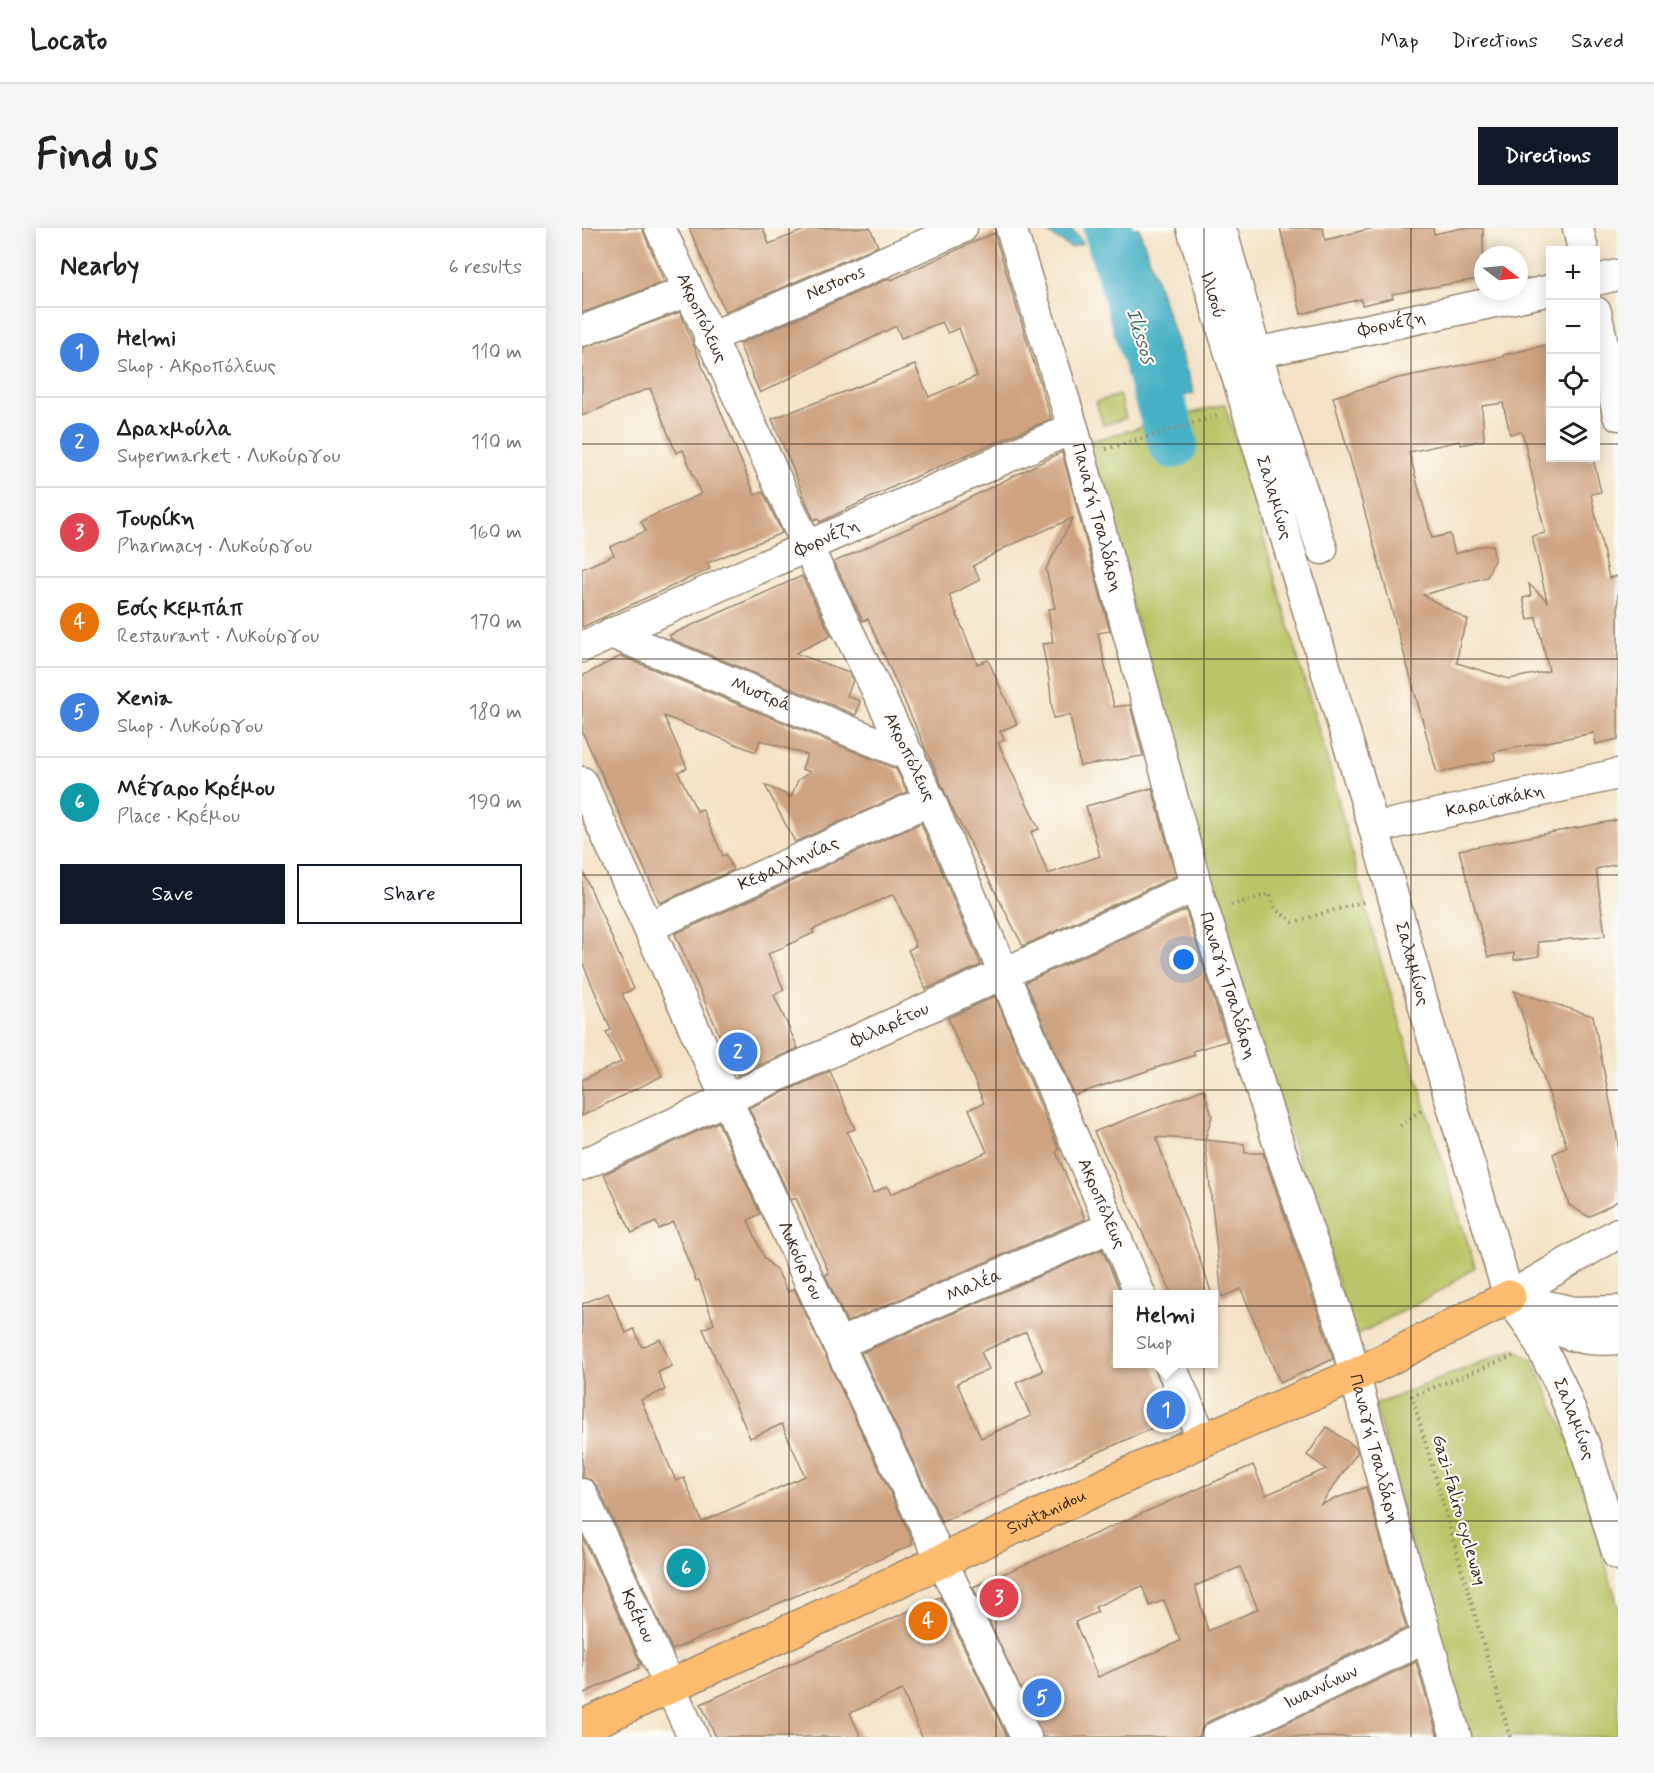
<!DOCTYPE html>
<html lang="en">
<head>
<meta charset="utf-8">
<style>
	:root { --surface:#fff; --page:#f6f6f6; --text:#222; --muted:#767676; --line:#e0e0e0; --accent:#111827 }
	body { margin:0; font-family:Mynerve,sans-serif; background:var(--page); color:var(--text) }
	.controls { position:absolute; right:18px; top:18px; display:grid; overflow:hidden; border-radius:0px; box-shadow:0 3px 15px #0003 }
	.controls button { width:54px; height:54px; display:grid; place-items:center; padding:0; border:0; border-bottom:2px solid var(--line); background:var(--surface); color:var(--text); font:30px sans-serif }
	.compass { position:absolute; left:892px; top:18px; width:54px; height:54px; border-radius:50%; background:var(--surface); box-shadow:0 3px 15px #0003; rotate:106deg }
	.you { position:absolute; left:602px; top:732px; width:21px; height:21px; margin:-15px; border:4px solid #fff; border-radius:50%; background:#1a73e8; box-shadow:0 0 0 9px #1a73e833 }
	.badge { display:grid; place-items:center; width:39px; height:39px; border-radius:50%; background:var(--accent); color:#fff; font-size:20px; font-weight:700 }
	.pin { position:absolute; translate:-50% -50%; border:3px solid #fff; box-shadow:0 2px 6px #0006 }
	.popup { position:absolute; left:531px; top:1062px; width:105px; height:78px; box-sizing:border-box; display:grid; place-content:center; border-radius:0px; background:var(--surface); filter:drop-shadow(0 2px 4px #0005); font-size:20px; white-space:nowrap; color:var(--muted) }
	.popup b { font-size:22px; color:var(--text) }
	.popup::after { content:''; position:absolute; left:50%; top:100%; margin-left:-12px; border:12px solid transparent; border-top-color:var(--surface) }
	.list { margin:0; padding:0; list-style:none }
	h2 { display:flex; justify-content:space-between; align-items:center; height:78px; margin:0; padding:0 24px; font-size:26px }
	h2 small { font-size:20px; font-weight:400; color:var(--muted) }
	.list li { display:grid; grid-template-columns:39px 1fr auto; gap:18px; align-items:center; box-sizing:border-box; height:90px; padding:0 24px; border-top:2px solid var(--line) }
	.list b { display:block; font-size:22px; white-space:nowrap }
	.list p { margin:0; font-size:20px; white-space:nowrap; color:var(--muted) }
	.list em { font-size:20px; font-style:normal; color:var(--muted) }
	.actions { display:flex; gap:12px; padding:18px 24px }
	.actions a { flex:1; padding:14px 0; border:2px solid var(--accent); border-radius:0px; text-align:center; font-size:21px; color:var(--accent) }
	.actions .main { background:var(--accent); color:#fff }
	.icon { flex:none; width:33px; height:33px; fill:none; stroke:currentColor; stroke-width:2; stroke-linecap:round; stroke-linejoin:round }
	.map { position:relative; flex:none; width:1036px; height:1509px; overflow:hidden; border-radius:0px }
	header { display:flex; align-items:center; gap:36px; box-sizing:border-box; height:84px; padding:0 30px; background:var(--surface); border-bottom:2px solid var(--line) }
	header strong { font-size:28px }
	nav { display:flex; gap:33px; margin-inline-start:auto; font-size:21px }
	.intro { display:flex; align-items:center; justify-content:space-between; box-sizing:border-box; height:144px; padding:0 36px }
	h1 { margin:0; font-size:42px }
	.button { padding:15px 27px; border-radius:0px; background:var(--accent); color:#fff; font-size:21px; font-weight:700 }
	main { display:flex; gap:36px; padding:0 36px }
	aside { flex:1; background:var(--surface); border-radius:0px; box-shadow:0 3px 15px #0003 }
	.map>svg:first-child { display:block }
	.green { fill:#b9c567; stroke:#7a7842; stroke-width:1.5 }
	.water { fill:#47b1c6; stroke:#416e72; stroke-width:1.5 }
	.lines { fill:none; stroke-linecap:round; stroke-linejoin:round }
	.river { stroke:#47b1c6; stroke-width:50 }
	.building { fill:#cda381; fill-rule:evenodd }
	.minor-casing { stroke:#978672; stroke-width:33 }
	.major-casing { stroke:#978672; stroke-width:36 }
	.path { stroke:#978672; stroke-width:4; stroke-dasharray:1.5 4.5; stroke-linecap:butt }
	.minor { stroke:#fff; stroke-width:30 }
	.major { stroke:#fdbc70; stroke-width:33 }
	.grid { fill:none; stroke:#3b2a1e; stroke-width:1.5; stroke-opacity:0.55 }
	.labels { text-anchor:middle; dominant-baseline:central; stroke-width:4.5; stroke-linejoin:round; paint-order:stroke }
	.street-label { font-size:18px; fill:#3b2a1e; stroke:#fdfcf7 }
	.water-label { font-size:20px; font-style:italic; fill:#406061; stroke:#fdfcf7 }
</style>
</head>
<body>
<header>
<strong>Locato</strong>
<nav><a>Map</a><a>Directions</a><a>Saved</a></nav>
</header>
<div class="intro"><h1>Find us</h1><a class="button">Directions</a></div>
<main>
<aside>
<h2>Nearby<small>6 results</small></h2>
<ul class="list">
<li><span class="badge" style="background:#3f7fe0">1</span><div><b>Helmi</b><p>Shop · Ακροπόλεως</p></div><em>110 m</em></li>
<li><span class="badge" style="background:#3f7fe0">2</span><div><b>Δραχμούλα</b><p>Supermarket · Λυκούργου</p></div><em>110 m</em></li>
<li><span class="badge" style="background:#e0444e">3</span><div><b>Τουρίκη</b><p>Pharmacy · Λυκούργου</p></div><em>160 m</em></li>
<li><span class="badge" style="background:#e8710a">4</span><div><b>Εσίς Κεμπάπ</b><p>Restaurant · Λυκούργου</p></div><em>170 m</em></li>
<li><span class="badge" style="background:#3f7fe0">5</span><div><b>Xenia</b><p>Shop · Λυκούργου</p></div><em>180 m</em></li>
<li><span class="badge" style="background:#0f9aa8">6</span><div><b>Μέγαρο Κρέμου</b><p>Place · Κρέμου</p></div><em>190 m</em></li>
</ul>
<div class="actions"><a class="main">Save</a><a>Share</a></div>
</aside>
<div class="map">
<svg width="1036" height="1509" viewBox="0 0 1036 1509">
	<rect width="100%" height="100%" fill="#fdfcf7"/>
	<filter id="ink" filterUnits="userSpaceOnUse"><feTurbulence type="fractalNoise" baseFrequency=".0167" numOctaves="2"/><feDisplacementMap in="SourceGraphic" scale="12" xChannelSelector="R" yChannelSelector="G"/><feConvolveMatrix kernelMatrix="1 2 1 2 8 2 1 2 1" color-interpolation-filters="sRGB"/></filter>
	<filter id="wash" filterUnits="userSpaceOnUse"><feTurbulence type="fractalNoise" baseFrequency=".008" numOctaves="4" result="noise"/><feDisplacementMap in="SourceGraphic" scale="24" xChannelSelector="R" yChannelSelector="G"/><feGaussianBlur stdDeviation="1.35" result="paint"/><feColorMatrix in="noise" values="0 0 0 0 0 0 0 0 0 0 0 0 0 0 0 0 0 1.4 0 .05"/><feComposite in="paint" operator="in"/></filter>
	<g filter="url(#wash)">
		<rect width="100%" height="100%" fill="#f3e2c6"/>
		<g class="green">
			<polygon points="537,167 544,190 521,197 514,174"/>
			<polygon points="643,176 750,548 794,717 893,1039 860,1062 773,1108 632,672 505,214"/>
			<polygon points="933,1120 952,1134 987,1213 1036,1378 1036,1509 877,1509 793,1177"/>
		</g>
		<g class="water">
			<polygon points="465,0 488,0 501,15 489,20 466,5"/>
			<polygon points="514,0 557,0 612,165 565,178"/>
		</g>
		<g class="lines">
			<polyline class="river" points="526,0 591,216"/>
		</g>
		<g id="blocks">
			<g class="building">
				<polygon points="0,0 60,0 82,54 0,85"/>
				<polygon points="107,0 181,0 187,16 227,0 288,0 296,18 143,84"/>
				<polygon points="698,0 741,0 743,12 791,0 851,0 852,6 880,0 901,0 901,50 810,66 811,70 780,77 779,71 719,86"/>
				<polygon points="412,5 469,191 319,255 238,294 236,290 232,292 190,191 333,137 347,169 395,148 377,100 366,105 360,94 319,110 314,98 178,165 157,116 308,50 309,52"/>
				<polygon points="98,84 173,267 181,264 200,305 125,335 128,341 0,399 0,341 32,327 28,319 64,303 59,293 119,266 101,222 94,225 68,160 0,188 0,120"/>
				<path d="M969 116V230H1011L1019 264 1009 266 1027 350 1036 348V511L1014 516 1012 505 912 524 913 532 855 545 751 169 817 150 921 129V127ZM921 175 928 206 939 204 942 211 963 305 950 308 965 373 947 356 949 368 941 370 946 392 954 389 967 443 927 451 875 435 878 413 886 392 841 367 905 349 912 332 911 317 899 318 873 326 868 306 850 310 827 224 877 213 879 217 902 212 900 178Z"/>
				<polygon points="480,224 528,403 516,405 532,479 548,477 561,528 498,538 488,487 471,490 467,451 460,416 471,415 466,381 473,380 464,341 491,290 422,320 391,338 398,352 367,367 395,436 406,432 435,496 418,503 422,512 416,515 457,601 449,604 466,646 518,628 504,578 570,560 594,648 441,718 370,580 286,391 281,393 252,334 333,297"/>
				<polygon points="220,348 249,408 213,425 267,445 271,452 265,468 278,473 274,487 89,411 88,407"/>
				<polygon points="39,428 314,541 325,564 213,614 183,557 209,569 216,552 228,544 220,541 225,527 178,512 174,524 82,488 105,540 96,544 115,583 120,581 141,628 144,626 151,642 78,675 0,503 0,448"/>
				<polygon points="1036,592 1036,636 1014,641 1023,708 956,714 957,728 932,732 932,725 906,729 877,622"/>
				<polygon points="339,595 399,737 344,761 326,722 334,718 312,666 230,702 232,705 186,726 202,762 192,767 216,820 155,847 93,706"/>
				<polygon points="0,641 52,761 40,766 80,848 0,888 0,852 39,834 24,804 29,802 0,733"/>
				<polygon points="604,682 645,813 611,823 613,827 492,867 444,754"/>
				<polygon points="932,763 1011,788 1036,914 1036,973 1007,989 987,977 971,926 985,919"/>
				<polygon points="413,768 477,922 474,924 503,991 265,1094 243,1047 247,1045 214,970 209,972 167,880 248,843 273,901 265,904 291,965 305,958 309,966 405,924 387,881 402,875 366,790"/>
				<polygon points="622,861 630,888 623,912 574,909 630,1066 590,1066 512,904"/>
				<polygon points="136,894 178,986 166,992 182,1030 196,1044 206,1064 212,1061 329,1309 330,1317 90,1422 16,1259 9,1252 0,1249 0,1076 26,1065 44,1105 52,1101 60,1119 78,1111 90,1138 76,1144 83,1162 59,1172 94,1253 102,1250 120,1294 223,1248 200,1196 168,1210 121,1101 132,1096 117,1052 114,1053 91,994 77,1001 74,994 50,1005 22,946"/>
				<polygon points="623,912 662,916 663,925 681,925 745,1111 751,1131 698,1155 659,1061 640,1069"/>
				<path d="M520 1021 539 1066H536V1136H571L593 1190 360 1294 279 1125ZM444 1104 461 1143 434 1155 449 1188 399 1210 375 1155 407 1141 399 1124Z"/>
				<path d="M745 1199 774 1220 775 1225 739 1276 784 1259 824 1400 627 1493 620 1500 617 1509H461L391 1359 671 1237 684 1267 744 1241 725 1227ZM658 1339 676 1381 626 1403 613 1358ZM560 1358 568 1378 582 1372 598 1413 516 1449 493 1394 516 1384 513 1379Z"/>
				<polygon points="0,1308 59,1436 56,1437 57,1440 0,1466"/>
				<polygon points="358,1369 425,1509 340,1509 320,1462 268,1485 279,1509 134,1509 119,1476"/>
				<polygon points="834,1434 856,1509 674,1509"/>
			</g>
		</g>
	</g>
	<g filter="url(#ink)">
		<use href="#blocks" fill-opacity="0" stroke="#978672" stroke-width="1.5"/>
		<g class="lines">
			<g class="minor-casing">
				<g id="minor">
					<path id="s1" d="M78 0 226 320 348 572 558 1066"/>
					<path id="s2" d="M429 0 491 200 616 664 698 921 762 1106 811 1293 874 1509"/>
					<path id="s3" d="M610 0 792 600 863 854 927 1069 950 1101 978 1156 1002 1216 1036 1327"/>
					<polyline points="639,0 674,125 740,321"/>
					<polyline points="996,0 1001,22"/>
					<polyline points="1014,52 1036,47"/>
					<polyline points="1014,84 1036,187"/>
					<polyline points="0,103 106,63"/>
					<path id="s4" d="M127 110 380 0"/>
					<path id="s5" d="M655 132 674 125 969 62"/>
					<path id="s6" d="M29 405 328 528"/>
					<path id="s7" d="M0 419 491 200"/>
					<path id="s8" d="M0 554 256 1116 444 1509"/>
					<path id="s9" d="M792 600 1036 546"/>
					<path id="s10" d="M66 699 348 572"/>
					<path id="s11" d="M0 937 614 658"/>
					<polyline points="927,1069 1036,1005"/>
					<polyline points="944,1073 992,1084 1036,1083"/>
					<path d="M939 1077C977 1103 989 1115 1036 1111"/>
					<path id="s12" d="M256 1116 529 999"/>
					<polyline points="588,1136 621,1212"/>
					<path id="s13" d="M0 1266 111 1509"/>
					<path id="s14" d="M634 1509 844 1410"/>
				</g>
			</g>
			<g class="major-casing">
				<g id="major">
					<path id="s15" d="M0 1499 621 1212 774 1147 927 1069"/>
				</g>
			</g>
			<g class="path">
				<polyline points="524,221 638,187"/>
				<polyline points="649,677 688,666 693,681 711,694 784,673"/>
				<polyline points="818,898 842,880"/>
				<polyline points="928,1509 830,1168 931,1128"/>
			</g>
			<use href="#minor" class="minor"/>
			<use href="#major" class="major"/>
		</g>
	</g>
	<path class="grid" d="M207 0V1509M414 0V1509M622 0V1509M829 0V1509M0 216H969M1014 216H1036M0 431H1036M0 647H1036M0 862H1036M0 1078H1036M0 1293H1036"/>
	<g class="labels">
		<g class="street-label">
			<text stroke="none"><textPath href="#s4" startOffset="138">Nestoros</textPath></text>
			<text stroke="none"><textPath href="#s3" startOffset="70">Ιλισού</textPath></text>
			<text stroke="none"><textPath href="#s1" startOffset="99">Ακροπόλεως</textPath></text>
			<text stroke="none"><textPath href="#s5" startOffset="159">Φορνέζη</textPath></text>
			<text stroke="none"><textPath href="#s3" startOffset="282">Σαλαμίνος</textPath></text>
			<text stroke="none"><textPath href="#s2" startOffset="302">Παναγή Τσαλδάρη</textPath></text>
			<text stroke="none"><textPath href="#s7" startOffset="268">Φορνέζη</textPath></text>
			<text stroke="none"><textPath href="#s6" startOffset="162">Μυστρά</textPath></text>
			<text stroke="none"><textPath href="#s1" startOffset="585">Ακροπόλεως</textPath></text>
			<text stroke="none"><textPath href="#s9" startOffset="124">Καραϊσκάκη</textPath></text>
			<text stroke="none"><textPath href="#s10" startOffset="154">Κεφαλληνίας</textPath></text>
			<text stroke="none"><textPath href="#s3" startOffset="768">Σαλαμίνος</textPath></text>
			<text stroke="none"><textPath href="#s2" startOffset="788">Παναγή Τσαλδάρη</textPath></text>
			<text stroke="none"><textPath href="#s11" startOffset="338">Φιλαρέτου</textPath></text>
			<text stroke="none"><textPath href="#s1" startOffset="1071">Ακροπόλεως</textPath></text>
			<text stroke="none"><textPath href="#s8" startOffset="526">Λυκούργου</textPath></text>
			<text stroke="none"><textPath href="#s12" startOffset="148">Μαλέα</textPath></text>
			<text stroke="none"><textPath href="#s3" startOffset="1254">Σαλαμίνος</textPath></text>
			<text stroke="none"><textPath href="#s2" startOffset="1274">Παναγή Τσαλδάρη</textPath></text>
			<text transform="translate(877 1282) rotate(74)">Gazi-Faliro cycleway</text>
			<text stroke="none"><textPath href="#s15" startOffset="512">Sivitanidou</textPath></text>
			<text stroke="none"><textPath href="#s13" startOffset="134">Κρέμου</textPath></text>
			<text stroke="none"><textPath href="#s14" startOffset="116">Ιωαννίνων</textPath></text>
		</g>
		<g class="water-label">
			<text transform="translate(558 108) rotate(73)">Ilissos</text>
		</g>
	</g>
</svg>
<div class="controls">
<button>+</button>
<button>−</button>
<button><svg class="icon" aria-label="locate" viewBox="0 0 24 24"><circle cx="12" cy="12" r="6"/><path d="M12 2v4M12 18v4M2 12h4M18 12h4"/></svg></button>
<button><svg class="icon" aria-label="layers" viewBox="0 0 24 24"><path d="M12 4l9 5-9 5-9-5zM3 14l9 5 9-5"/></svg></button>
</div>
<svg class="compass" viewBox="-18 -18 36 36"><path d="M0-13l5 13h-10z" fill="#e53935"/><path d="M0 13l5-13h-10z" fill="#767676"/></svg>
<div class="you"></div>
<div class="pin badge" style="left:584px;top:1182px;background:#3f7fe0">1</div>
<div class="popup"><b>Helmi</b>Shop</div>
<div class="pin badge" style="left:156px;top:824px;background:#3f7fe0">2</div>
<div class="pin badge" style="left:417px;top:1370px;background:#e0444e">3</div>
<div class="pin badge" style="left:346px;top:1393px;background:#e8710a">4</div>
<div class="pin badge" style="left:460px;top:1470px;background:#3f7fe0">5</div>
<div class="pin badge" style="left:104px;top:1340px;background:#0f9aa8">6</div>
</div>
</main>
</body>
</html>
